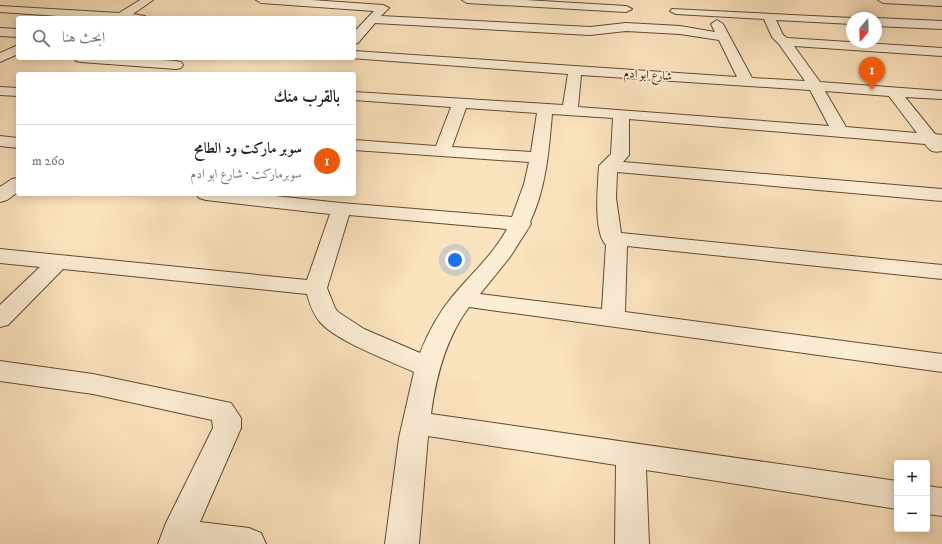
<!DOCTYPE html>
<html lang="ar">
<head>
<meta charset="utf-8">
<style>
	:root { --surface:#fff; --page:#f2f2f2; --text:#222; --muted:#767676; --line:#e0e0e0; --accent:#ea580c }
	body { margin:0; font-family:"IM FELL DW Pica",Amiri,serif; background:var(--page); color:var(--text); direction:rtl }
	.controls { position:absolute; right:12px; bottom:12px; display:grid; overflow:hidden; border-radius:4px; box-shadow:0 2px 10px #0003 }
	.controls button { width:36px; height:36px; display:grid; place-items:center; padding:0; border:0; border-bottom:1px solid var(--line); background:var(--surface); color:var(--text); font:20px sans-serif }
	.compass { position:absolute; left:846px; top:12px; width:36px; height:36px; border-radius:50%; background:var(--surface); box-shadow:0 2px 10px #0003; rotate:199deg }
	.you { position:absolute; left:455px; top:260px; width:14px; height:14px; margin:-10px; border:3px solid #fff; border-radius:50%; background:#1a73e8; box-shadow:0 0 0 6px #1a73e833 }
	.badge { display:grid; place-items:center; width:26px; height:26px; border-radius:50%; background:var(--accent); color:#fff; font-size:13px; font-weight:700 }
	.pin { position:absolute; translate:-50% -33px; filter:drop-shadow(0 1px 2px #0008) }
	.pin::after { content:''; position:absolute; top:21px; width:14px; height:12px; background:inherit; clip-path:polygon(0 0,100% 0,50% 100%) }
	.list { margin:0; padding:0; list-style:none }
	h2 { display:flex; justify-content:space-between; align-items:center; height:52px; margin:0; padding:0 16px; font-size:17px }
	h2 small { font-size:13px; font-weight:400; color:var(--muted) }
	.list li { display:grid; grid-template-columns:26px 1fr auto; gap:12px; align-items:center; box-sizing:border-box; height:72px; padding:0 16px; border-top:1px solid var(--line) }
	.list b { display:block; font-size:15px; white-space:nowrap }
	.list p { margin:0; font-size:13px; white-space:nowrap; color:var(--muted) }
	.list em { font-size:13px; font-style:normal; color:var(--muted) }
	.icon { flex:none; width:22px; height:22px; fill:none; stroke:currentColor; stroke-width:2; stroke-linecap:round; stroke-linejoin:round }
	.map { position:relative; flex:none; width:942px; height:544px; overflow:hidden; direction:ltr }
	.search { position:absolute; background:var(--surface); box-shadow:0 2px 10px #0003; left:16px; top:16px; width:340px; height:44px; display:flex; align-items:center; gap:10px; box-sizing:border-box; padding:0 14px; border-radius:4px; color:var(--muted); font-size:15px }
	.panel { position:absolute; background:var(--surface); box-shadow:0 2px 10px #0003; left:16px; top:72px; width:340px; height:124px; border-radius:4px; direction:rtl }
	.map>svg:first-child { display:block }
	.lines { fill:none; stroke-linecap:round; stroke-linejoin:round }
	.minor-casing { stroke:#644c30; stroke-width:2 }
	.minor { fill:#fcedd5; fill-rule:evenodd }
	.labels { text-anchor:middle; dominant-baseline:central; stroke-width:3.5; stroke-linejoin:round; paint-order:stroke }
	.far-street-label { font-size:12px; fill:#311a00; stroke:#fcedd5 }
</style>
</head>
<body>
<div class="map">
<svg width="942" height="544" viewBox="0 0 942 544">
	<rect width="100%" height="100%" fill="#fbe3be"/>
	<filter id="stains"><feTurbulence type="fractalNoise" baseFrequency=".005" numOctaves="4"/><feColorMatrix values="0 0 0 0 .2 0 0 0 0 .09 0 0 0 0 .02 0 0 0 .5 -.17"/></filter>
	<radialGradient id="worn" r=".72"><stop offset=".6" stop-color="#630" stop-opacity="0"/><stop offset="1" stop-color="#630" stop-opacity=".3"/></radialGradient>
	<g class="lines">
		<g class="minor-casing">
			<g id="minor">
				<polygon points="140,0 153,0 133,14 145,16 147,18 87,18 0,12 0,6 119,13"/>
				<path d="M256 0H311L383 5 389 8 381 16 590 27 626 23 680 26 715 32 711 24 717 20 723 24 752 78 805 81 779 44 772 37 764 19 676 14 670 11 672 9 852 18H854H852V24L776 20 783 35 787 38 942 48V56L794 46 820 82 942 91V99L905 97 935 134 942 135V151C933 153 930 151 925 144L629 119V155L623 162 942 189V201L617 172 616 198 621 233 942 265V279L627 246 625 312 942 354V372L469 307C446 338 436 376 431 414L897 481V509L646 470 649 544H615L616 465 428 436 419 544H385L399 438 414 372C390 361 336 341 320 322 313 314 310 305 307 294L63 269 8 325 0 327V305L40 267 0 263V249L307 280 330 214 206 200 199 198 197 194H257L341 203 512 217 524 184 529 162 354 150V140L436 146 451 107 354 100V92L563 105 568 74 350 58H354V51L737 77 719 40 680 34 626 31 590 35 375 23 358 43 354 44V32L374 11 261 3ZM581 75 810 90 829 126 578 107ZM825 91 889 96 917 133 846 127ZM466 108 537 113 531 152 452 147ZM552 114 613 118 611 154 599 166C598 185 593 232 606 245L602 309 480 294 510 257 531 224 530 222C546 189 549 150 552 114ZM349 215 507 229C493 255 471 274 452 297 438 314 428 333 420 353L364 329 338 312 335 308 327 288Z"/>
				<polygon points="462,0 525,0 626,6 632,9 626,12 467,3"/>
				<polygon points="878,0 942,0 942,6 883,3"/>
				<polygon points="876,18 942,21 942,29 876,26"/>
				<polygon points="0,28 18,29 18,37 0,36"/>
				<polygon points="18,45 18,54 0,62 0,53"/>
				<polygon points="74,58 135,58 176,61 181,62 183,65 181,68 176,69 81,62 76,61"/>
				<polygon points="0,87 18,88 18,96 0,95"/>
				<polygon points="0,136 18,138 18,148 0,146"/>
				<polygon points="18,178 18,192 7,200 0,202 0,187 12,179"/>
				<polygon points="0,361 93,374 231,403 241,418 241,428 200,522 249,528 261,533 266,544 158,544 166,523 213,428 212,420 93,394 0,381"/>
				<polygon points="927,486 942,488 942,516 927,514"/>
			</g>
		</g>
		<use href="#minor" class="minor"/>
	</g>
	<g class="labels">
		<g class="far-street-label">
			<text transform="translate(648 75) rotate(4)">شارع ابو ادم</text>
		</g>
	</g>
	<rect width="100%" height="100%" filter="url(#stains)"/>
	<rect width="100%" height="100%" fill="url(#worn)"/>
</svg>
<div class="controls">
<button>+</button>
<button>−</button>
</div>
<svg class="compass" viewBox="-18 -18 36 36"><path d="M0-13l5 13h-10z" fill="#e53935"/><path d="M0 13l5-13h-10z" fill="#767676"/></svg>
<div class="you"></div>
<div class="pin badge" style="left:872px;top:90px">1</div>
<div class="search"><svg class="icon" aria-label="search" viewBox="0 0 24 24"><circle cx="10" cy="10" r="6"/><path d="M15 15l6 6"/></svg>ابحث هنا</div>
<section class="panel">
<h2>بالقرب منك<small></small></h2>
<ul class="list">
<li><span class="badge">1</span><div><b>سوبر ماركت ود الطامح</b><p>سوبرماركت · شارع ابو ادم</p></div><em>260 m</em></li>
</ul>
</section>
</div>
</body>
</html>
